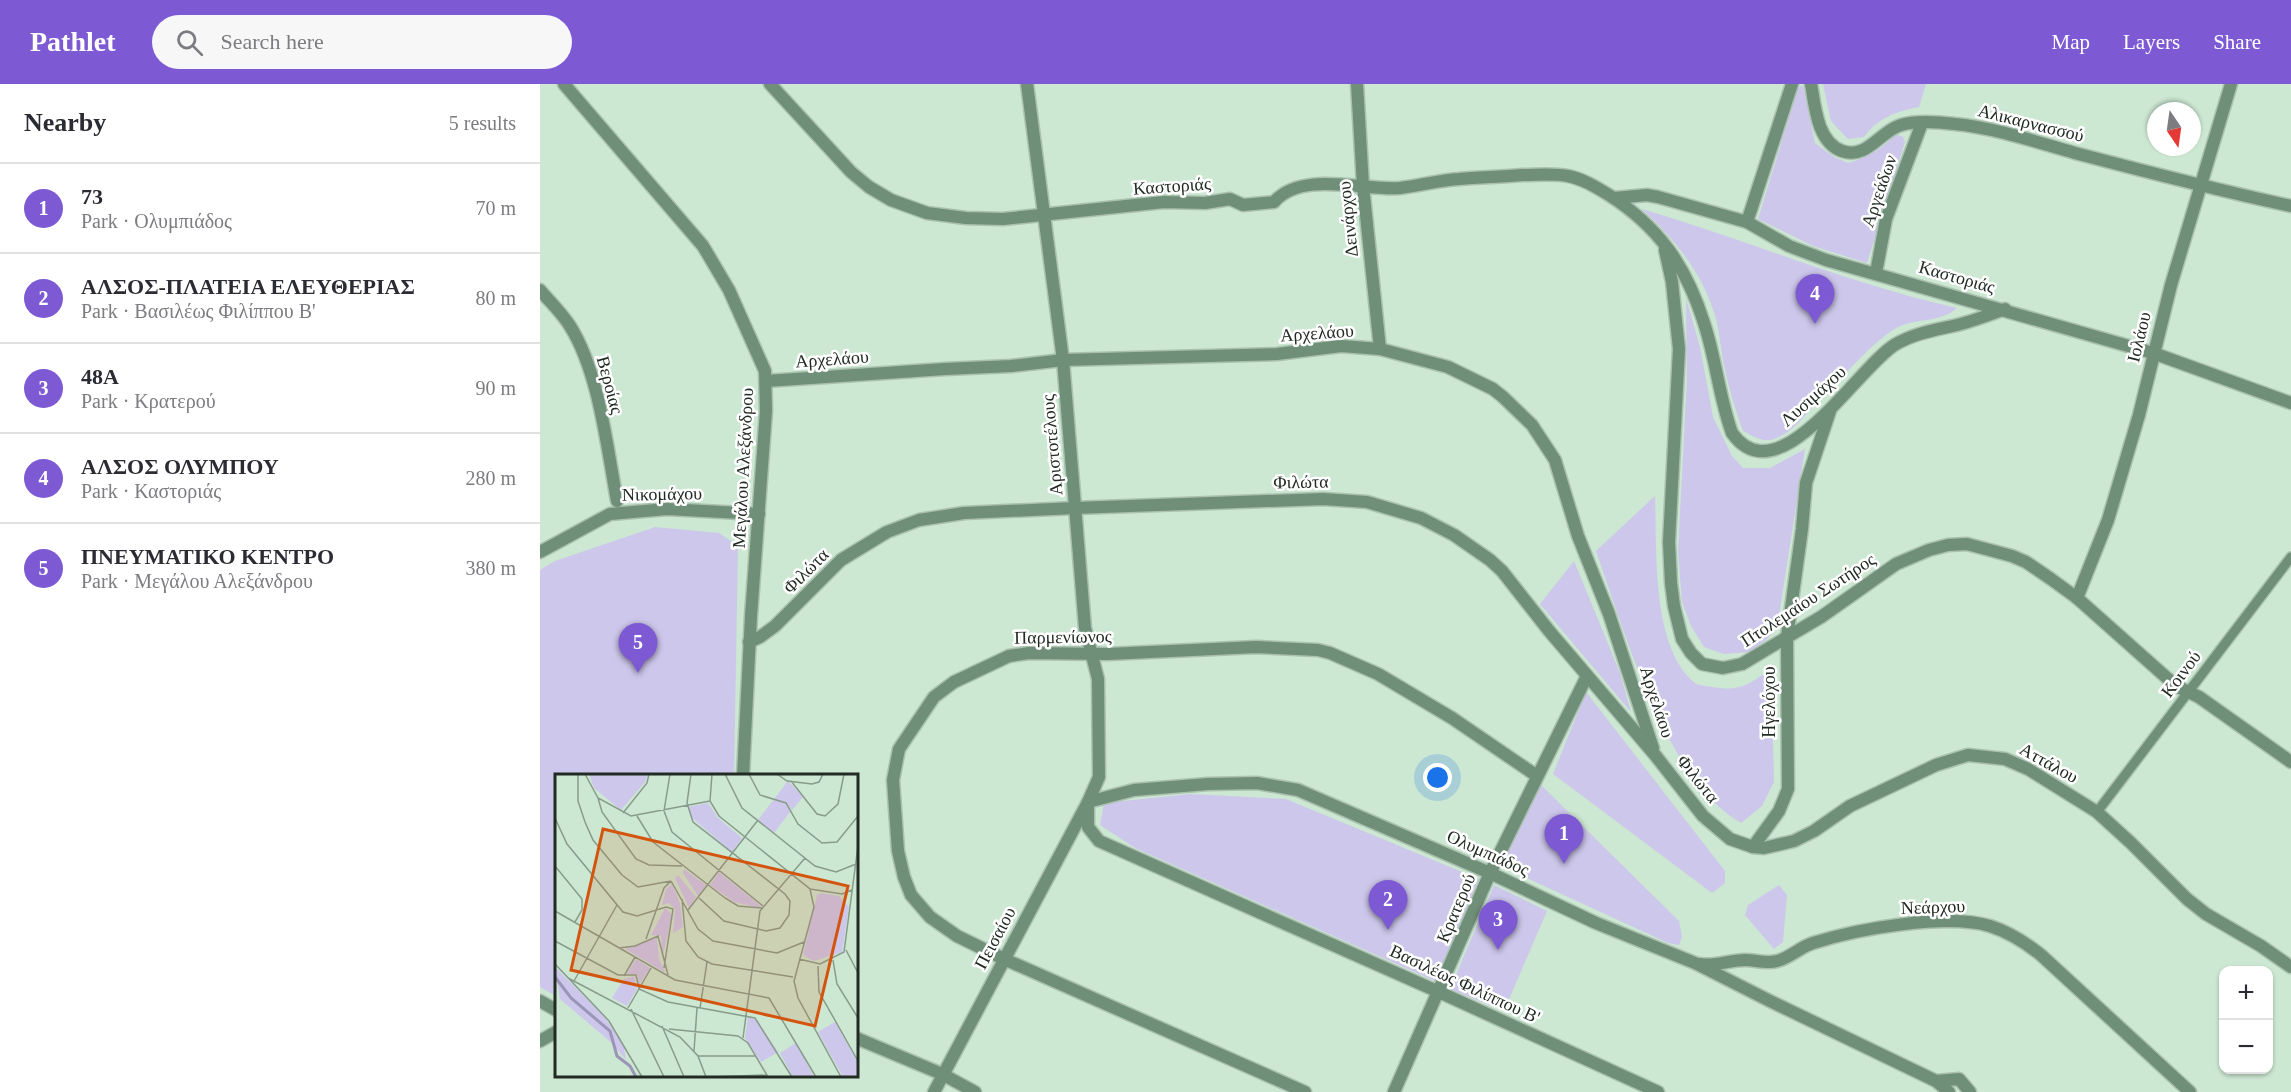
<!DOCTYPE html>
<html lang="en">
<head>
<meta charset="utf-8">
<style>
	:root { --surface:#fff; --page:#f7f7f7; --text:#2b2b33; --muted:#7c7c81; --line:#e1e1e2; --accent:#7d5ad4 }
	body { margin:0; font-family:Georgia,serif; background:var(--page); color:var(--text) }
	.controls { position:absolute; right:18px; bottom:18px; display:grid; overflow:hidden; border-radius:12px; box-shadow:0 2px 4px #0004 }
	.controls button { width:54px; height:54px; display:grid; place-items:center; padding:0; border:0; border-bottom:2px solid var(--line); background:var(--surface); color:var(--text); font:30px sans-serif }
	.compass { position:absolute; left:1607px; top:18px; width:54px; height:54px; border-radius:50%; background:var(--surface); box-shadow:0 2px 4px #0004; rotate:167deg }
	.you { position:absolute; left:898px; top:694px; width:21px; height:21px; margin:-15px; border:4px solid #fff; border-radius:50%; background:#1a73e8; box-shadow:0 0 0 9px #1a73e833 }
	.badge { display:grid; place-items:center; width:39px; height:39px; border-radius:50%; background:var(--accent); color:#fff; font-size:20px; font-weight:700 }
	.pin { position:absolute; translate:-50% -50px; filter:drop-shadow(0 2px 3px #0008) }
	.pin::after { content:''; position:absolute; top:32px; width:21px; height:18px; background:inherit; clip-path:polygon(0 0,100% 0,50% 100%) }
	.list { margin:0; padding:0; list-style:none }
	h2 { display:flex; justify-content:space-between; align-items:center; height:78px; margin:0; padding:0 24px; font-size:26px }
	h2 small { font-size:20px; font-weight:400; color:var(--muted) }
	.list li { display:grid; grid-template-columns:39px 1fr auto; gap:18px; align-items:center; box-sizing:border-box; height:90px; padding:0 24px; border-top:2px solid var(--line) }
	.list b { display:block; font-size:22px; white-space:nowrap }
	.list p { margin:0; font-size:20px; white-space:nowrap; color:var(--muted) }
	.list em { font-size:20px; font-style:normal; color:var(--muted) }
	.icon { flex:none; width:33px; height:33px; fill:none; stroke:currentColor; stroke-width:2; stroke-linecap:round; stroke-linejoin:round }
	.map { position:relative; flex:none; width:1751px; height:1008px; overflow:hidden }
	header { display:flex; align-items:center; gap:36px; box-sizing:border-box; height:84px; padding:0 30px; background:var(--accent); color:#fff }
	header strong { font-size:28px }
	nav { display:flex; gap:33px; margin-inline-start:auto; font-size:21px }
	.search { width:420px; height:54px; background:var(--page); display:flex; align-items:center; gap:15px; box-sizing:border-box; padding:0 21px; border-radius:33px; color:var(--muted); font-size:22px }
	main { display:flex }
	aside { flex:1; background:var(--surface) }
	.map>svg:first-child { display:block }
	.green { fill:#cdc7eb }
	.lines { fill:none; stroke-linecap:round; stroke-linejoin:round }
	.pedestrian-casing { stroke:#aac1af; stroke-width:12 }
	.minor-casing { stroke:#aac1af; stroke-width:15 }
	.pedestrian { stroke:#708f78; stroke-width:9 }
	.minor { stroke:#708f78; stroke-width:12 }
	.labels { text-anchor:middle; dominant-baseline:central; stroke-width:5; stroke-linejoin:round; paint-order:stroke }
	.street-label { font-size:18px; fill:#212b23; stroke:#fff }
	.inset-river { fill:none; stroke:#9b95b8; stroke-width:3 }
	.inset-road { fill:none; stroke:#889c8c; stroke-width:1.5 }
	.view { fill:#d4540e; fill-opacity:0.15; stroke:#d4540e; stroke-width:3 }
	.inset-edge { fill:none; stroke:#212b23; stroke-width:3 }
</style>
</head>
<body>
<header>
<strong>Pathlet</strong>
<div class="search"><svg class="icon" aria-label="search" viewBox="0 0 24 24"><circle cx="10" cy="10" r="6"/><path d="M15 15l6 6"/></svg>Search here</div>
<nav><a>Map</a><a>Layers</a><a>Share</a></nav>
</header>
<main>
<aside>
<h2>Nearby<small>5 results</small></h2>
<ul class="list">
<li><span class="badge">1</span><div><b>73</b><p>Park · Ολυμπιάδος</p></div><em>70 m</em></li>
<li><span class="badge">2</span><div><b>ΑΛΣΟΣ-ΠΛΑΤΕΙΑ ΕΛΕΥΘΕΡΙΑΣ</b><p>Park · Βασιλέως Φιλίππου Β'</p></div><em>80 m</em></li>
<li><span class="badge">3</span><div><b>48Α</b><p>Park · Κρατερού</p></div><em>90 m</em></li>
<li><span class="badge">4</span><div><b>ΑΛΣΟΣ ΟΛΥΜΠΟΥ</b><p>Park · Καστοριάς</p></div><em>280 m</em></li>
<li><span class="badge">5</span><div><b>ΠΝΕΥΜΑΤΙΚΟ ΚΕΝΤΡΟ</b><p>Park · Μεγάλου Αλεξάνδρου</p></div><em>380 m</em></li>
</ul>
</aside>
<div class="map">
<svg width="1751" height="1008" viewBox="0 0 1751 1008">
	<rect width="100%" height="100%" fill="#cce7d2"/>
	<g class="green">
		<path d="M1283 0H1386L1379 23C1356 27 1338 34 1324 53L1308 55 1291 37Z"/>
		<path d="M1263 1 1275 59 1294 73 1308 79C1328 73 1342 65 1356 50L1363 53 1365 58 1327 179 1273 162 1218 135 1258 4Z"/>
		<path d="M1102 125C1208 156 1309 200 1417 224 1400 240 1372 233 1353 246 1323 266 1302 296 1276 320 1263 333 1252 349 1234 355 1223 359 1213 352 1203 347 1196 327 1189 306 1185 285 1181 269 1180 251 1176 235 1164 191 1135 155 1102 125Z"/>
		<polygon points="1146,214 1160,263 1173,333 1192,372 1203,384 1230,384 1265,365 1237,544 1226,556 1209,568 1184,570 1164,563 1151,542 1142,518 1138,467 1147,296"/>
		<path d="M1115 412C1117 465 1111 564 1155 599 1160 602 1167 602 1173 603 1201 608 1209 600 1231 585L1234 698 1222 722 1201 739C1125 695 1085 548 1056 467Z"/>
		<polygon points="115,443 179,449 198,462 194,691 16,692 16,912 0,903 0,486 15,477"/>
		<polygon points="1034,477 1080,589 1091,628 1000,520"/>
		<polygon points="1046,608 1185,787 1185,799 1172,809 1013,690"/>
		<polygon points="1001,701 1139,837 1142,853 1139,861 1128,859 967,785 964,775"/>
		<polygon points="650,710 746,715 939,795 895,897 595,764 560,741 564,719"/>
		<polygon points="954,801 1007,827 964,927 910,905"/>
		<polygon points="1239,801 1247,811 1243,858 1234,865 1205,831 1208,821"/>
	</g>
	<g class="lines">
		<g class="pedestrian-casing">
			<polyline id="pedestrian" points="1557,728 1751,473"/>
		</g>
		<g class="minor-casing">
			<g id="minor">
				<polyline points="24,0 163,162 189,206 225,287 226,327 211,532 203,692"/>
				<path d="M230 0 311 88 329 103 351 116 387 129 426 134 463 135 624 118 665 119 690 115 703 121 734 118C762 86 823 107 860 104 880 102 899 96 919 95 940 93 961 93 982 91 997 91 1013 89 1028 92 1043 95 1056 103 1069 111 1119 143 1146 182 1164 239 1176 275 1179 313 1192 349 1239 415 1319 281 1356 260 1375 249 1395 246 1417 241 1433 237 1449 231 1465 225"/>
				<polyline points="817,0 823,102 840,265"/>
				<path d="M1271 0C1275 22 1277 58 1302 67 1327 76 1340 47 1361 41 1377 36 1399 38 1415 40 1456 44 1496 58 1535 69 1607 88 1677 106 1751 122"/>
				<polyline points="1074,114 1107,111 1118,113 1207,138 1249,162 1286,176 1613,269 1751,319"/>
				<polyline points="1207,138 1252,0"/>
				<polyline points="1125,166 1132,198 1139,265 1129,458 1131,499 1134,522 1142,555 1151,569 1162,580 1183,584 1202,580 1281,533 1356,480 1389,466 1408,461 1427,460 1472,472 1486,478 1511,495 1537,514 1636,602 1659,613 1751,678"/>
				<polyline points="1336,189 1346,135 1382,39"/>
				<path d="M0 206C10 218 22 229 30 242 59 288 67 363 77 417"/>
				<polyline points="226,297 405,285 471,282 523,276 737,270 801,262 840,265 908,283 953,305 963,313 992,341 1015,376 1038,452 1069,530 1113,664"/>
				<polyline points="0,468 70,430 127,425 219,430"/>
				<polyline points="1537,514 1568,436 1599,331 1631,201 1691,0"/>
				<polyline points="209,558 220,553 235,542 301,476 347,448 379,436 424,429 535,424 783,415 827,418 881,434 914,451 950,476 962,487 1010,548 1115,671 1163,732 1190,755 1213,763 1224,764 1254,757 1274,747 1310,722 1396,681 1428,671 1465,675 1488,685 1557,728 1591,759 1647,815 1666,830 1721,862 1751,883"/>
				<polyline points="548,718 594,706 668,700 717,699 758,706 950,789 1056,839 1155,879 1230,917 1396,997 1409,1008"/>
				<polyline points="548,719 548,743 559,757 899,908 1118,1008"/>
				<polyline points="1213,763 1239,727 1248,705 1247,553 1262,445 1266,399 1290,327"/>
				<path d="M1160 880C1175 883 1189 876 1205 876 1215 876 1226 880 1237 877 1250 874 1260 863 1273 859 1317 845 1406 829 1450 842 1469 848 1486 859 1501 871L1650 1008"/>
				<polyline points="0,917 16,926"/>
				<polyline points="316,954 402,990 435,1008"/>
				<polyline points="0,957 16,948"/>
				<polyline points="1396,997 1419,995 1430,1008"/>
				<polyline points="394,1008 548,718 559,693 558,595 545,544 523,276 487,0"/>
				<polyline points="765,1008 464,875 417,852 390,833 371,811 364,793 358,767 353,696 359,665 394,613 414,598 469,572 489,569 568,570 716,563 778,566 790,569 838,590 912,634 997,692"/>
				<polyline points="854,1008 950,789 1047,592"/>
			</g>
		</g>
		<use href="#pedestrian" class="pedestrian"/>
		<use href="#minor" class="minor"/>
	</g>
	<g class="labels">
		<g class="street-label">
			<text transform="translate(1491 39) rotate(14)">Αλικαρνασσού</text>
			<text transform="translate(632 102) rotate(-4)">Καστοριάς</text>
			<text transform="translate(1339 107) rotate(-71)">Αργεάδων</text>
			<text transform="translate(808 135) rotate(-96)">Δεινάρχου</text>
			<text transform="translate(1417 193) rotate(16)">Καστοριάς</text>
			<text transform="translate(777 249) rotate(-4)">Αρχελάου</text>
			<text transform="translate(1599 253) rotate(-76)">Ιολάου</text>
			<text transform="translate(292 275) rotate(-4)">Αρχελάου</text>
			<text transform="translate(70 301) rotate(75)">Βεροίας</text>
			<text transform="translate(1273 312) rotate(-42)">Λυσιμάχου</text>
			<text transform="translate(512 361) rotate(-95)">Αριστοτέλους</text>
			<text transform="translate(203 384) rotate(-87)">Μεγάλου Αλεξάνδρου</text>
			<text transform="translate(761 398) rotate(-1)">Φιλώτα</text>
			<text transform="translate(122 410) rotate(-1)">Νικομάχου</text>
			<text transform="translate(266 487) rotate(-45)">Φιλώτα</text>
			<text transform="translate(1268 516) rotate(-33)">Πτολεμαίου Σωτήρος</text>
			<text transform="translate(523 553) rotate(-1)">Παρμενίωνος</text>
			<text transform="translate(1641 590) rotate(-53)">Κοινού</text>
			<text transform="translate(1117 618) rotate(72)">Αρχελάου</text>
			<text transform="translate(1229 618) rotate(-90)">Ηγελόχου</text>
			<text transform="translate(1509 679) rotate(29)">Αττάλου</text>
			<text transform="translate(1158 695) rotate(51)">Φιλώτα</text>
			<text transform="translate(948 769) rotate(24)">Ολυμπιάδος</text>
			<text transform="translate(1393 823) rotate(-2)">Νεάρχου</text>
			<text transform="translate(916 824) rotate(-67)">Κρατερού</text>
			<text transform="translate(455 854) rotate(-62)">Πεισαίου</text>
			<text transform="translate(925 900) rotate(25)">Βασιλέως Φιλίππου Β'</text>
		</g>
	</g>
	<g transform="translate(15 690)">
		<rect width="303" height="303" fill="#cce7d2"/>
		<path d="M34 0H92L91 7 66 36 39 14ZM233 7 248 23 237 36 234 32 235 38 219 59 203 46ZM153 29 163 44 187 64 177 78 136 43 133 33ZM129 95 151 111 143 122 128 99ZM164 98 206 132 205 134 179 128 155 111ZM123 101 141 123 134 134 120 104ZM117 110 125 129 128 153 118 159 120 135 114 129 107 131 111 115ZM266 119 284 122 294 133 287 178 259 187 248 181 262 121ZM110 134 117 140 107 186 106 162 96 161ZM102 163 104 185 111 199 70 175ZM81 185 95 194 84 211 82 200H72ZM0 193 49 242 69 272 71 286 58 270 5 225ZM79 202 82 215 72 232 57 224 69 205ZM193 243 202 246 223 278 206 288 190 264ZM280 248 303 289V303H288L263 258ZM241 269 259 303H238L225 279Z" fill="#cdc7eb"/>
		<path class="inset-river" d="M0 203 16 224 55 257 62 282 75 292 81 303"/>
		<path class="inset-road" d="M23 0V27L30 48 38 66 67 101 83 113 116 107M30 0 43 24 76 42 155 27M115 0 109 37 117 58 208 132M136 0 132 29 138 48 230 120 235 127 234 141 225 154 211 157 169 147 144 124M157 0 155 27 164 42 255 115 259 133 239 207 243 224 286 303M170 0 187 34 260 92 281 98 301 90M194 0 205 21 231 29 243 50 267 69 282 68 303 42M222 0 232 7 257 10 264 8 268 0M236 7 262 40 270 42 283 30 289 0M43 24 47 38 81 85 94 91 127 92M68 39 92 9 94 0M82 42 98 68 170 124 183 132 207 134M0 44 12 70 68 138 82 142 111 133 118 135 109 194M0 92 27 125V136L20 148M116 107 143 155 158 167 222 179 249 168M255 115 287 120 297 116M127 125 131 167 143 183 157 190 238 203M133 136 203 46M0 137 120 206 214 224 261 303M91 165 109 114 116 107M0 167 63 201H81L84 215 113 228 200 244 237 303M64 174 80 172 103 162 113 201M291 176 303 199M244 185 265 190 289 178 303 72M278 186 282 210 303 244M0 190 54 247 87 303M263 192 264 218 303 287M69 202 80 183M13 204 125 263 143 282 151 303M19 207 62 131M73 234 96 194M145 234 152 188M76 235 109 303M107 252 129 303M114 255 183 262 193 269 213 303M188 264 205 137 250 84M139 277 142 234M143 282H201M155 303 212 301"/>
		<path class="view" d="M48 55 293 112 260 252 16 196Z"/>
		<rect width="303" height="303" class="inset-edge"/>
	</g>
</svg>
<div class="controls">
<button>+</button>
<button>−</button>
</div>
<svg class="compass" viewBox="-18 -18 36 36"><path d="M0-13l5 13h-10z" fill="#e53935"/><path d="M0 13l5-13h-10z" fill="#7c7c81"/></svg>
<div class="you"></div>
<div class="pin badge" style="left:1024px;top:780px">1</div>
<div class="pin badge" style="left:848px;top:846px">2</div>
<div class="pin badge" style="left:958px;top:866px">3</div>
<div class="pin badge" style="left:1275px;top:240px">4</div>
<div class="pin badge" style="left:98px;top:589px">5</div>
</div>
</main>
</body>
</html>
